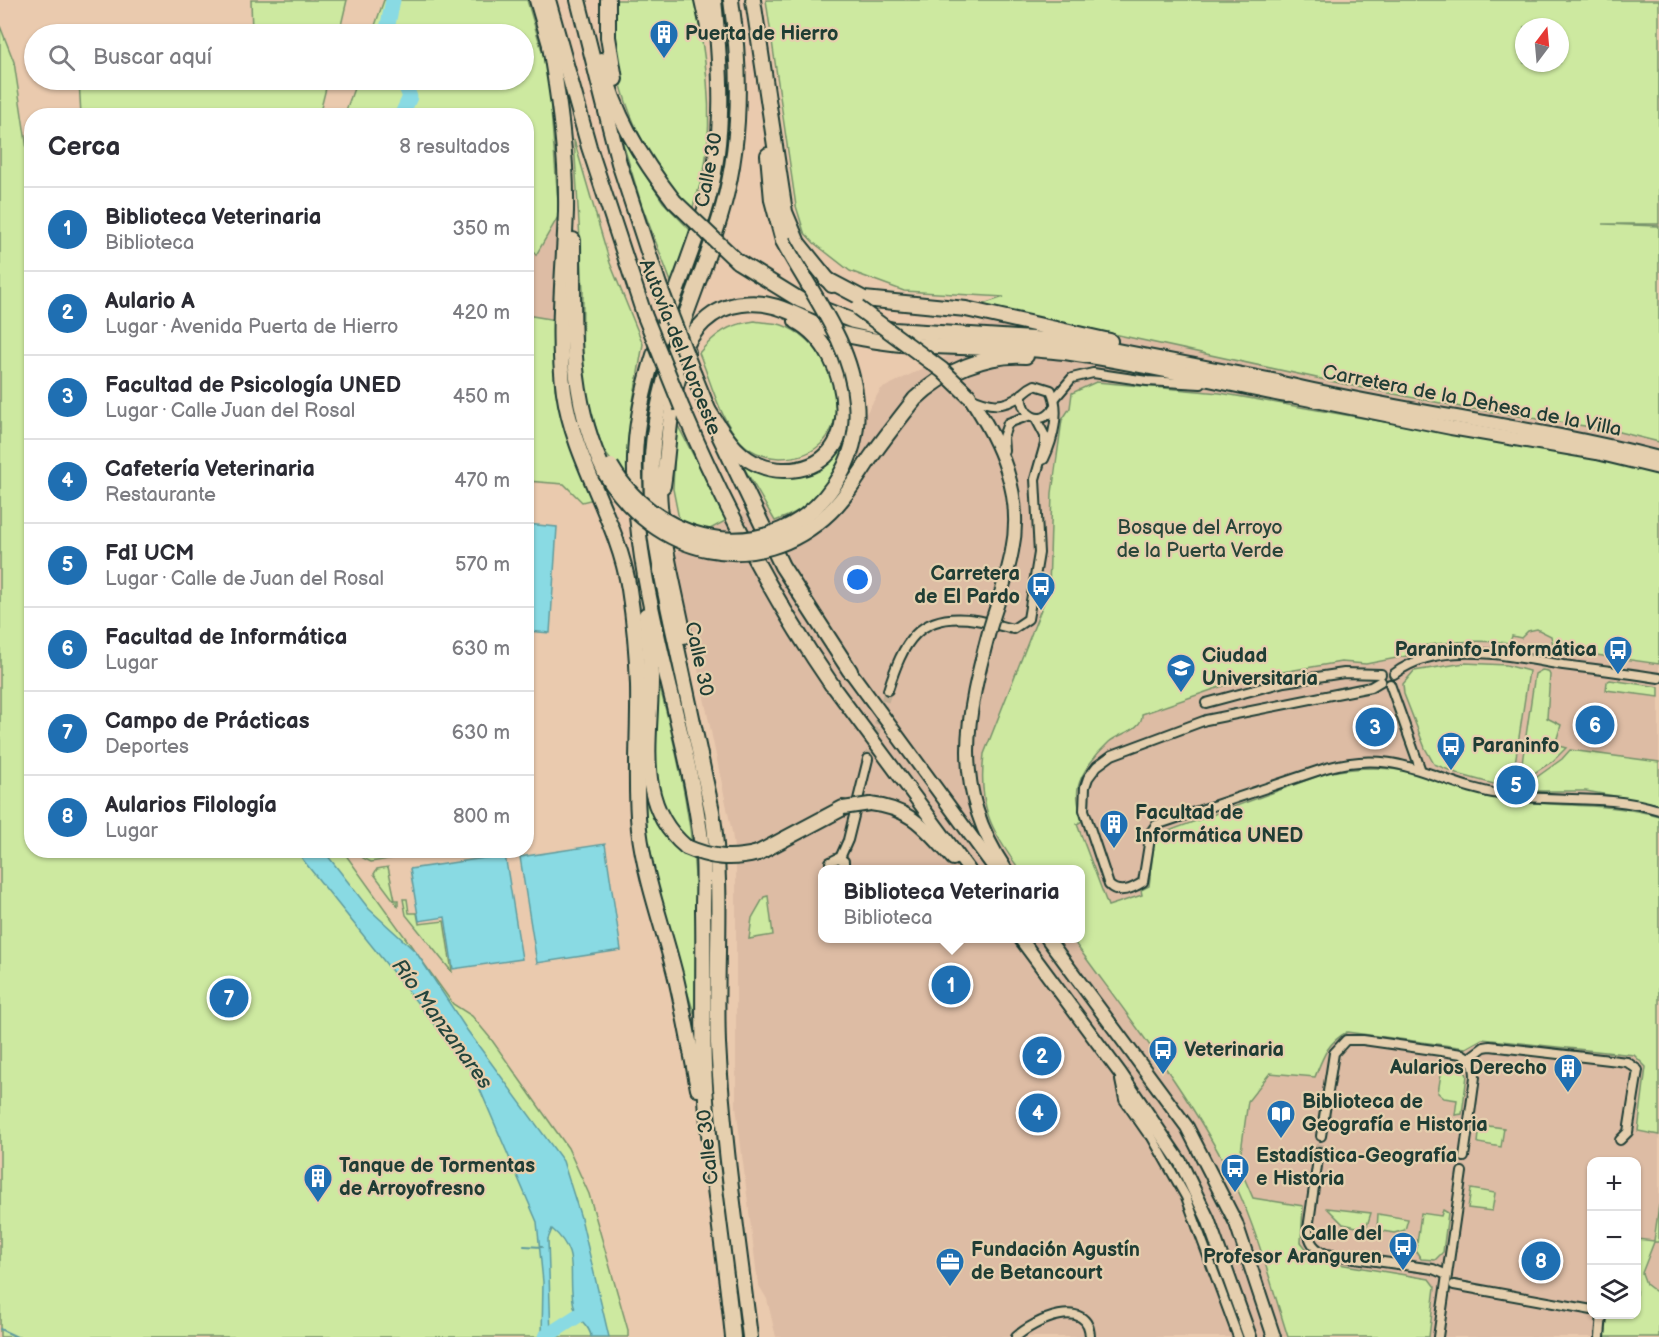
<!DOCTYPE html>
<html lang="es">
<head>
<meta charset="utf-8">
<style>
	:root { --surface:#fff; --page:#f2f2f3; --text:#2b2b33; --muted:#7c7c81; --line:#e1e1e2; --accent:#1f6fb2 }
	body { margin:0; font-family:"Balsamiq Sans",sans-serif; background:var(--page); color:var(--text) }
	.controls { position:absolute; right:18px; bottom:18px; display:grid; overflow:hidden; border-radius:12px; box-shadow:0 2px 4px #0004 }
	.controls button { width:54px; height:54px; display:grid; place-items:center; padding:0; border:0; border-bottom:2px solid var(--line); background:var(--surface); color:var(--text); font:30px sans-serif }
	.compass { position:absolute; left:1515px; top:18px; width:54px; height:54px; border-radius:50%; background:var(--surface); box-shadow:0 2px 4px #0004; rotate:16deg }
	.you { position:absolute; left:858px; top:580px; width:21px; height:21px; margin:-15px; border:4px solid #fff; border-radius:50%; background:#1a73e8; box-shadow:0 0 0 9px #1a73e833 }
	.badge { display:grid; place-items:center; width:39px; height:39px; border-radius:50%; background:var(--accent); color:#fff; font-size:20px; font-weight:700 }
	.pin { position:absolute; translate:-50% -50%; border:3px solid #fff; box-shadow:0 2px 6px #0006 }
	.popup { position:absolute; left:818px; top:865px; width:267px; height:78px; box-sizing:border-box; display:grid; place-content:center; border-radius:12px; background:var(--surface); filter:drop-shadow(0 2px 4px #0005); font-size:20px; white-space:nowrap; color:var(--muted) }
	.popup b { font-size:22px; color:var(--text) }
	.popup::after { content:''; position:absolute; left:50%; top:100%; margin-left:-12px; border:12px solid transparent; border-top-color:var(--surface) }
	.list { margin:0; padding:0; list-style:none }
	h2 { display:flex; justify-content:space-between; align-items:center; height:78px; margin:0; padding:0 24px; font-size:26px }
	h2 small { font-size:20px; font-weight:400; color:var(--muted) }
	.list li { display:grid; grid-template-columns:39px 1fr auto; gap:18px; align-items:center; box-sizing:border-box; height:84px; padding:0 24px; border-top:2px solid var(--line) }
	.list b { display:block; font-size:22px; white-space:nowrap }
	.list p { margin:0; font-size:20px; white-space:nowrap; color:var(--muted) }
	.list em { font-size:20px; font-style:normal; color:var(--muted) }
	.icon { flex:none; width:33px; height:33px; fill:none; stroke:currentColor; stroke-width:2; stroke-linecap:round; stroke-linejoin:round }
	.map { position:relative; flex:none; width:1659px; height:1337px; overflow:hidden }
	.search { position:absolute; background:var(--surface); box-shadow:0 2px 4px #0004; left:24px; top:24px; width:510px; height:66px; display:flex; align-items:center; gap:15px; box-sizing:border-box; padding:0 21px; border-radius:33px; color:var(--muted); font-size:22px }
	.panel { position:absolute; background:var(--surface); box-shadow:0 2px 4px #0004; left:24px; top:108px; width:510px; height:750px; border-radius:24px }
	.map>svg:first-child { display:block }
	.built { fill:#ddbca4; fill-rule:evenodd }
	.green { fill:#cde9a0; stroke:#76936a; stroke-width:1.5; fill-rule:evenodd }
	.water { fill:#89dae3; stroke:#5f9b9d; stroke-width:1.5 }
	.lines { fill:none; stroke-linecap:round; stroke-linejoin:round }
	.stream { stroke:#5f9b9d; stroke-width:2 }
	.river { stroke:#89dae3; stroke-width:15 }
	.minor-tunnel { stroke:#c1ae96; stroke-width:8; stroke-dasharray:8 4; stroke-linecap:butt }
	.minor-casing { stroke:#1f3d34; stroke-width:12 }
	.primary-casing { stroke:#1f3d34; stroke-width:16 }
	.trunk-casing { stroke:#1f3d34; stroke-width:16 }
	.motorway-casing { stroke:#1f3d34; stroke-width:18 }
	.minor { stroke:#e5cfae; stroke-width:8 }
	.primary { stroke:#e5cfae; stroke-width:12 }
	.trunk { stroke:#e5cfae; stroke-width:12 }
	.motorway { stroke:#e5cfae; stroke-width:14 }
	.trunk-bridge-casing { stroke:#1f3d34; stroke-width:16; stroke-linecap:butt }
	.motorway-bridge-casing { stroke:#1f3d34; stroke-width:18; stroke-linecap:butt }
	.trunk-bridge { stroke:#e5cfae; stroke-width:12 }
	.motorway-bridge { stroke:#e5cfae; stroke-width:14 }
	.labels { text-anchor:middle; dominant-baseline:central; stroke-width:4.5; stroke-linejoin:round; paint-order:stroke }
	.poi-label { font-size:20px; font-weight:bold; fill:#1f3d34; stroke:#e5cfae; text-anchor:start }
	.street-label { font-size:20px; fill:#1f3d34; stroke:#e5cfae }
	.park-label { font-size:20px; fill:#284639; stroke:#e5cfae }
	.water-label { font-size:21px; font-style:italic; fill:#24453d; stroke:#e5cfae }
</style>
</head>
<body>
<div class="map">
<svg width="1659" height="1337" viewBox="0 0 1659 1337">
	<rect width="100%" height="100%" fill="#eacaae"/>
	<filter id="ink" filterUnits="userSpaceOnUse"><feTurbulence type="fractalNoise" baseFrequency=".0167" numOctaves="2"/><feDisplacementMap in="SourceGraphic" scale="12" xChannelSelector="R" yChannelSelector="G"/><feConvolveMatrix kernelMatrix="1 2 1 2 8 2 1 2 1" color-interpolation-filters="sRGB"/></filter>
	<g filter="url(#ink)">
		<g class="built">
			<polygon points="559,215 556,320 527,316 526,242 536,254"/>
			<path d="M1213 220 1659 224V1337H776L767 1299 758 1284 736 1106V865L732 832 674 554 709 528 817 482 845 448 881 389 952 354 1011 296ZM822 870H1080V938H822ZM1592 1162H1636V1314H1592Z"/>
		</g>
		<g class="green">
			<polygon points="251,0 347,0 339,34 252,34"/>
			<polygon points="384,0 527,0 548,71 559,215 536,255 527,242 526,116 344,116 357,80 524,80 524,34 372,34"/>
			<path d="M614 0H695C705 54 714 110 705 165 702 180 697 195 692 210 650 166 620 108 614 46 613 31 614 15 614 0Z"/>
			<path d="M766 0H1659V224H1603L1659 226V442L1611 430 1466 408 1358 387 980 305 1004 297 904 291 850 271 814 243 804 232 796 206ZM1524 27H1560V63H1524Z"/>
			<polygon points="0,26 14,62 32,182 32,850 343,851 453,1004 472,1016 491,1039 568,1148 589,1194 628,1330 628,1337 0,1337"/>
			<polygon points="79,80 328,80 319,116 216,116 186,111 185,116 81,115"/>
			<polygon points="621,137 663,202 692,232 673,287 642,206"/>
			<polygon points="574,140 610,263 643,344 632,407 627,481 603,450 582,383 583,290"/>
			<polygon points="526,315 556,320 555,389 594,499 582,502 564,484 527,481"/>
			<path d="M755 321C764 323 774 322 782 325 846 348 863 459 779 458 762 457 746 450 736 436 718 413 710 379 699 353 716 333 729 324 755 321Z"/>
			<path d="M1096 382 1220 393 1618 463 1659 475V664L1554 649 1551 636 1537 629 1528 631 1521 638 1512 636 1510 643C1475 639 1441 642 1406 649L1407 656 1366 664 1341 662 1271 674 1223 686 1142 714C1143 730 1119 733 1109 742 1097 753 1081 772 1078 788 1076 799 1080 810 1082 821L1077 824 1108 906 1142 895 1141 890 1149 886 1155 836 1326 773C1358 767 1389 765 1421 775 1450 784 1478 797 1509 801 1560 807 1609 802 1659 816V1135L1638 1131 1646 1067 1634 1055 1482 1039 1466 1048 1347 1032C1327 1043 1323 1057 1315 1077L1270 1073 1248 1101 1239 1166 1253 1198 1303 1206 1301 1242 1315 1260 1429 1279 1435 1287 1429 1337H1288C1272 1287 1258 1234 1236 1186 1192 1096 1130 1019 1072 939L1080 938V870H1020C990 830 978 805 984 754L1049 589 1052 493 1062 420 1070 408 1072 393Z"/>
			<path d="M847 415C844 473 831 501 775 521L736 454 802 472 829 451Z"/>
			<polygon points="676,422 727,520 701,534 680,524 673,489"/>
			<polygon points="1465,663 1506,665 1529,671 1513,777 1501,786 1461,775 1434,764 1425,748 1404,694 1403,684 1414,671"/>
			<polygon points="1542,670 1548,671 1550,675 1547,718 1561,725 1555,745 1566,748 1553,761 1525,779 1520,777 1535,674"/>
			<polygon points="1610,680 1659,687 1659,697 1606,690 1607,682"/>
			<path d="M659 684C679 758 696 837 697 915 698 948 696 982 695 1016 669 934 640 863 646 775 648 745 655 714 659 684Z"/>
			<polygon points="1570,750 1659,762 1659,804 1586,791 1534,791 1530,782 1562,759"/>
			<polygon points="361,851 435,851 371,862 363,858"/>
			<polygon points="388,867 395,900 398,900 398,906 374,874 377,869"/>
			<polygon points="768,896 773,935 749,939 752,918 764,897"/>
			<polygon points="403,899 407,899 409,913 417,913 419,924 444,921 452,972 406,915"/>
			<polygon points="1451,1062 1461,1065 1467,1075 1462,1114 1455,1115 1457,1100 1444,1098 1438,1093 1442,1067"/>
			<polygon points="1480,1125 1504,1128 1501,1147 1478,1143"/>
			<polygon points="1471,1189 1495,1193 1492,1211 1468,1208"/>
			<polygon points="1659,1205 1659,1242 1654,1242 1642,1273 1646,1284 1659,1294 1659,1337 1605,1337 1608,1315 1636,1314 1637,1239 1654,1241"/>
			<polygon points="1327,1208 1371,1213 1366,1229 1343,1224"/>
			<polygon points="1443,1210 1448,1213 1443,1252 1435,1260 1421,1259 1416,1251 1421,1213 1441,1216"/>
			<polygon points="1378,1214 1408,1219 1405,1230 1394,1233 1377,1230"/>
		</g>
		<g class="water">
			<polygon points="527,524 557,527 550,633 527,631"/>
			<polygon points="605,844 621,950 537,963 520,857"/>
			<path d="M298 851H324L369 909 416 952 467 1030 563 1161 581 1218 609 1337H591C591 1326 577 1320 575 1310 565 1277 583 1255 552 1229L548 1239 551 1337H542L543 1282 537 1222 472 1071 303 860Z"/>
			<polygon points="505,855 522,959 453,969 445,917 419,921 410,869"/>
		</g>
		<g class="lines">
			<g class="stream">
				<polyline points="524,1246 542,1247"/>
				<polyline points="0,1329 17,1337"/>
			</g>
			<g class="river">
				<polyline points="386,34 393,0"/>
				<polyline points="401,116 410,97 403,80"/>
				<polyline points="545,1337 593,1306"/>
			</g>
			<g class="minor-tunnel">
				<polyline points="868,759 888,690"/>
				<polyline points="1319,1152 1321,1136"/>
			</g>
			<g class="minor-casing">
				<g id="minor">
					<path d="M1022 394C1019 415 1042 428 1054 408"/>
					<path d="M970 397C988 405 1002 409 1020 396 1026 391 1028 388 1035 385L1051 390C1061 410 1053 440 1044 459"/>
					<polyline points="1055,398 1072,378 1093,373 1147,381 1201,384"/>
					<polyline points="1004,450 1003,437 1008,423 1028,416"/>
					<path d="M1394 674C1441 639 1509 656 1563 665 1595 669 1627 673 1659 678"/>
					<path d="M1381 681 1371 687 1206 720 1112 755 1097 766 1088 778 1085 787 1084 810 1109 885C1119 895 1132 889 1143 882L1151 832 1156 825 1326 768C1402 746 1435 785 1504 795 1556 802 1609 794 1659 810"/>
					<polyline points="1390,684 1420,768"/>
					<path d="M888 690C903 643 918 611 976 620 988 622 1000 626 1013 629L1028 619 1039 553 1035 479 1045 444V436L1036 419"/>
					<polyline points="1206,703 1284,682 1344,673 1381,674"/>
					<polyline points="840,858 848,840 868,759"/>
					<polyline points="831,870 830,862 838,858 844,861 844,870"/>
					<polyline points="1469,1058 1484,1047 1490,1046 1627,1062 1638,1070 1628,1132 1620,1140"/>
					<polyline points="1149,1132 1186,1197 1238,1337"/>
					<path d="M1321 1136 1334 1053 1346 1040H1363L1462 1054C1472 1060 1475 1065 1475 1077L1464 1157"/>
					<path d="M1319 1152 1308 1229C1309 1242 1314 1249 1326 1254L1433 1269 1447 1275"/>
					<polyline points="1454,1285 1592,1310"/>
					<path d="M1016 1337C1033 1321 1089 1295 1090 1337"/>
					<polyline points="1438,1337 1462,1172"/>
					<polyline points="1600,1337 1602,1314"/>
				</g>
			</g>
			<g class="primary-casing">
				<g id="primary">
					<path d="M1278 382C1404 412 1534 426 1659 458"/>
					<polyline points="1286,395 1451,428 1597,453 1659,468"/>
				</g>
			</g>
			<g class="trunk-casing">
				<g id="trunk">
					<path d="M969 396C1000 442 1024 494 1012 551 1008 574 1000 596 993 618"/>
					<path d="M990 628C966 718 950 786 1006 870"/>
					<polyline points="850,671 996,870"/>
					<polyline points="832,685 969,870"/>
					<path d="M870 804C912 808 927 831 953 859"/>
					<polyline points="1020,938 1120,1073 1181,1163 1208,1219 1250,1337"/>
					<polyline points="1047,938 1187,1127 1236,1223 1274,1337"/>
					<polyline points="1122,1080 1126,1099 1149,1132"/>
				</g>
			</g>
			<g class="motorway-casing">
				<g id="motorway">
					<polyline points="537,0 553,55"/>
					<polyline points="548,0 589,147 644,314"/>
					<polyline points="578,0 619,163 659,285"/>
					<polyline points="608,0 608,37 615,79"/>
					<polyline points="702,0 708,27"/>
					<path d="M714 0C721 69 726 135 707 203 683 287 637 369 635 458 632 592 686 716 702 847 705 867 703 889 703 909 704 961 702 1013 704 1066 708 1157 724 1246 733 1337"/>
					<path d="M731 0C741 69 742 139 723 207 703 281 665 351 655 428 644 501 660 571 676 643 688 699 700 755 712 811 724 888 715 965 718 1043 723 1141 738 1239 750 1337"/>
					<polyline points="753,0 785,212 798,243 832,285"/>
					<path d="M550 46C559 101 567 155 566 211 564 271 556 332 564 392 574 462 618 520 629 589 634 621 637 653 638 685 639 733 634 781 639 829 645 879 663 926 675 974 684 1012 691 1051 698 1089"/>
					<path d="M601 60C614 114 640 157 674 201"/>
					<polyline points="768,155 772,200 783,241"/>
					<path d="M573 240C574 323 567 396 605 473"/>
					<polyline points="737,261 800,300 853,321 894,330 1065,341 1278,382"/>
					<polyline points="826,279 864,299 966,309 1110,341"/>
					<path d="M681 358C690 331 712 307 742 304 775 299 798 317 827 329 842 335 856 337 871 340 938 351 1005 344 1071 353 1143 363 1215 381 1286 395"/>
					<polyline points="694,375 711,417"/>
					<path d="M915 399C943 372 987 353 1026 356"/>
					<path d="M682 408C724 506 772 598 832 685"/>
					<path d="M708 410C717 423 726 440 738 451 750 463 767 470 783 470 869 472 854 352 796 321"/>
					<polyline points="719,435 782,566 850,671"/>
					<path d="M659 477C658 530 674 584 684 636"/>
					<path d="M663 486C670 441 668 394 688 352"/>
					<path d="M646 615C648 636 651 658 651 679 651 740 634 803 686 847"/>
					<polyline points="758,853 843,808"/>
				</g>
			</g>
			<use href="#minor" class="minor"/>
			<use href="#primary" class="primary"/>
			<use href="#trunk" class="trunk"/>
			<use href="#motorway" class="motorway"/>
			<g class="trunk-bridge-casing">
				<g id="trunk-bridge">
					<polyline points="990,628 993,618"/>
					<polyline points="843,808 870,804"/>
				</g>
			</g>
			<g class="motorway-bridge-casing">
				<g id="motorway-bridge">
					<polyline points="674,201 737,261"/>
					<polyline points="659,285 694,375"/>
					<polyline points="858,308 942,370 969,396"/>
					<polyline points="644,314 682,408"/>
					<path d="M611 466C660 550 776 570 834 485 851 461 859 431 856 402 852 343 810 292 783 241"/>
					<path d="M605 473C654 555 757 582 830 512 846 497 858 476 871 457 885 437 900 418 915 399"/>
					<path d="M686 847C711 858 732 860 758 853"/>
				</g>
			</g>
			<use href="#trunk-bridge" class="trunk-bridge"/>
			<use href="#motorway-bridge" class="motorway-bridge"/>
		</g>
	</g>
	<defs>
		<g id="building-pin" transform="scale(1.5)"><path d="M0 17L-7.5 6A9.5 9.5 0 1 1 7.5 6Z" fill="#1f6fb2" stroke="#e5cfae"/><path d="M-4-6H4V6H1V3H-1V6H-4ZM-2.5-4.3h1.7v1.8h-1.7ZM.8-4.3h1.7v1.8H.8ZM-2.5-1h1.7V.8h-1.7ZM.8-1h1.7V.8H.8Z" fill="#fff"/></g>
		<g id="bus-pin" transform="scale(1.5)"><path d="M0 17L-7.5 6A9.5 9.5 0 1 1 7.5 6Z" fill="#1f6fb2" stroke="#e5cfae"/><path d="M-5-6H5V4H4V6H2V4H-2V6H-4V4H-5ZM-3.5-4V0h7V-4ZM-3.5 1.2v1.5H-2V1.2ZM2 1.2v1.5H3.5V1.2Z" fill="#fff"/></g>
		<g id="university-pin" transform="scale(1.5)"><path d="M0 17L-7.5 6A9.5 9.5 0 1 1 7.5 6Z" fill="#1f6fb2" stroke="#e5cfae"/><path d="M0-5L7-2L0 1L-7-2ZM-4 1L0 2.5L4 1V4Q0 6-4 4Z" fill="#fff"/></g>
		<g id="library-pin" transform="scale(1.5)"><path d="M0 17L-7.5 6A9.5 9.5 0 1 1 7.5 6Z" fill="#1f6fb2" stroke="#e5cfae"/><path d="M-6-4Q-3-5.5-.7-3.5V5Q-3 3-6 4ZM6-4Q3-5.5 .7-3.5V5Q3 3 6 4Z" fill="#fff"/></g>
		<g id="office-pin" transform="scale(1.5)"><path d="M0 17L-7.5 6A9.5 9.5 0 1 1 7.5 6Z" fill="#1f6fb2" stroke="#e5cfae"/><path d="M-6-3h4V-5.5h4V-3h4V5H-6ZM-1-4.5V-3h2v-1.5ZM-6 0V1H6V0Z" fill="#fff"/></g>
	</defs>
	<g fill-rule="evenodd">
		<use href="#building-pin" x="664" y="34"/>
		<use href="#bus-pin" x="1041" y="586"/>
		<use href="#bus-pin" x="1618" y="650"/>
		<use href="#university-pin" x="1181" y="668"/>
		<use href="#bus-pin" x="1451" y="746"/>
		<use href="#building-pin" x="1114" y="824"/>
		<use href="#bus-pin" x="1163" y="1050"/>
		<use href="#building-pin" x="1568" y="1068"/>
		<use href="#library-pin" x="1281" y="1114"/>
		<use href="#bus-pin" x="1235" y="1168"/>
		<use href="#building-pin" x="318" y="1178"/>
		<use href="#bus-pin" x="1403" y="1246"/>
		<use href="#office-pin" x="950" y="1262"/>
	</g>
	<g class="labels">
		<g class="poi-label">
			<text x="685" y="34">Puerta de Hierro</text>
			<text x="1020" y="574" text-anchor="end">Carretera<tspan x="1020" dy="23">de El Pardo</tspan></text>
			<text x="1597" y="650" text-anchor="end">Paraninfo-Informática</text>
			<text x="1202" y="656">Ciudad<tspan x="1202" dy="23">Universitaria</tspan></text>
			<text x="1472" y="746">Paraninfo</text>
			<text x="1135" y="813">Facultad de<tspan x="1135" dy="23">Informática UNED</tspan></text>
			<text x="1184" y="1050">Veterinaria</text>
			<text x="1547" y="1068" text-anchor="end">Aularios Derecho</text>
			<text x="1302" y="1102">Biblioteca de<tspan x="1302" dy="23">Geografía e Historia</tspan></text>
			<text x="1256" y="1156">Estadística-Geografía<tspan x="1256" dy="23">e Historia</tspan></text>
			<text x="339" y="1166">Tanque de Tormentas<tspan x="339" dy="23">de Arroyofresno</tspan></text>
			<text x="1382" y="1234" text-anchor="end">Calle del<tspan x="1382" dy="23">Profesor Aranguren</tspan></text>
			<text x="971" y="1250">Fundación Agustín<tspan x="971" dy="23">de Betancourt</tspan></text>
		</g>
		<g class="street-label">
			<text transform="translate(709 170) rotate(-79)">Calle 30</text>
			<text transform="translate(680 347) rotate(68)">Autovía del Noroeste</text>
			<text transform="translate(1472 401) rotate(11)">Carretera de la Dehesa de la Villa</text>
			<text transform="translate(699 659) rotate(78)">Calle 30</text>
			<text transform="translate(708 1147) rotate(-96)">Calle 30</text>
		</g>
		<g class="park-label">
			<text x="1200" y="528">Bosque del Arroyo<tspan x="1200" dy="23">de la Puerta Verde</tspan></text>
		</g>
		<g class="water-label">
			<text transform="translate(442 1024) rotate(54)">Río Manzanares</text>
		</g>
	</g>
</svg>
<div class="controls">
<button>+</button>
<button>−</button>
<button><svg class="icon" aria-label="layers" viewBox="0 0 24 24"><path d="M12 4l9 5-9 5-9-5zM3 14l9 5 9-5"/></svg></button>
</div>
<svg class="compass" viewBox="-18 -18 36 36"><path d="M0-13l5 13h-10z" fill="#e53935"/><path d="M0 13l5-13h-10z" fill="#7c7c81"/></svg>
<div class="you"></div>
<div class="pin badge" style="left:951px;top:985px">1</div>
<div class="popup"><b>Biblioteca Veterinaria</b>Biblioteca</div>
<div class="pin badge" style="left:1042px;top:1056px">2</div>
<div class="pin badge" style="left:1375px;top:727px">3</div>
<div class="pin badge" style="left:1038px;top:1113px">4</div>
<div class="pin badge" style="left:1516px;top:785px">5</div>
<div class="pin badge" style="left:1595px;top:725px">6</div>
<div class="pin badge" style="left:229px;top:998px">7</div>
<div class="pin badge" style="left:1541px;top:1261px">8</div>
<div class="search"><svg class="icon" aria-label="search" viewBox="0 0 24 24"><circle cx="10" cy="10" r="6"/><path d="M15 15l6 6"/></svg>Buscar aquí</div>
<section class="panel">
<h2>Cerca<small>8 resultados</small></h2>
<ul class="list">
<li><span class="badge">1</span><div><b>Biblioteca Veterinaria</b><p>Biblioteca</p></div><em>350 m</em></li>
<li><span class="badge">2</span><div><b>Aulario A</b><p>Lugar · Avenida Puerta de Hierro</p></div><em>420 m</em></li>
<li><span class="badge">3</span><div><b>Facultad de Psicología UNED</b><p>Lugar · Calle Juan del Rosal</p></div><em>450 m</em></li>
<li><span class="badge">4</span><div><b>Cafetería Veterinaria</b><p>Restaurante</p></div><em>470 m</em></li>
<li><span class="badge">5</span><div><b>FdI UCM</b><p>Lugar · Calle de Juan del Rosal</p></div><em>570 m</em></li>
<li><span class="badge">6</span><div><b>Facultad de Informática</b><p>Lugar</p></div><em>630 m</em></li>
<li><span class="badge">7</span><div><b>Campo de Prácticas</b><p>Deportes</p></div><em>630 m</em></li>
<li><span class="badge">8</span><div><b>Aularios Filología</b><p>Lugar</p></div><em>800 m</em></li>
</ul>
</section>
</div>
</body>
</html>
